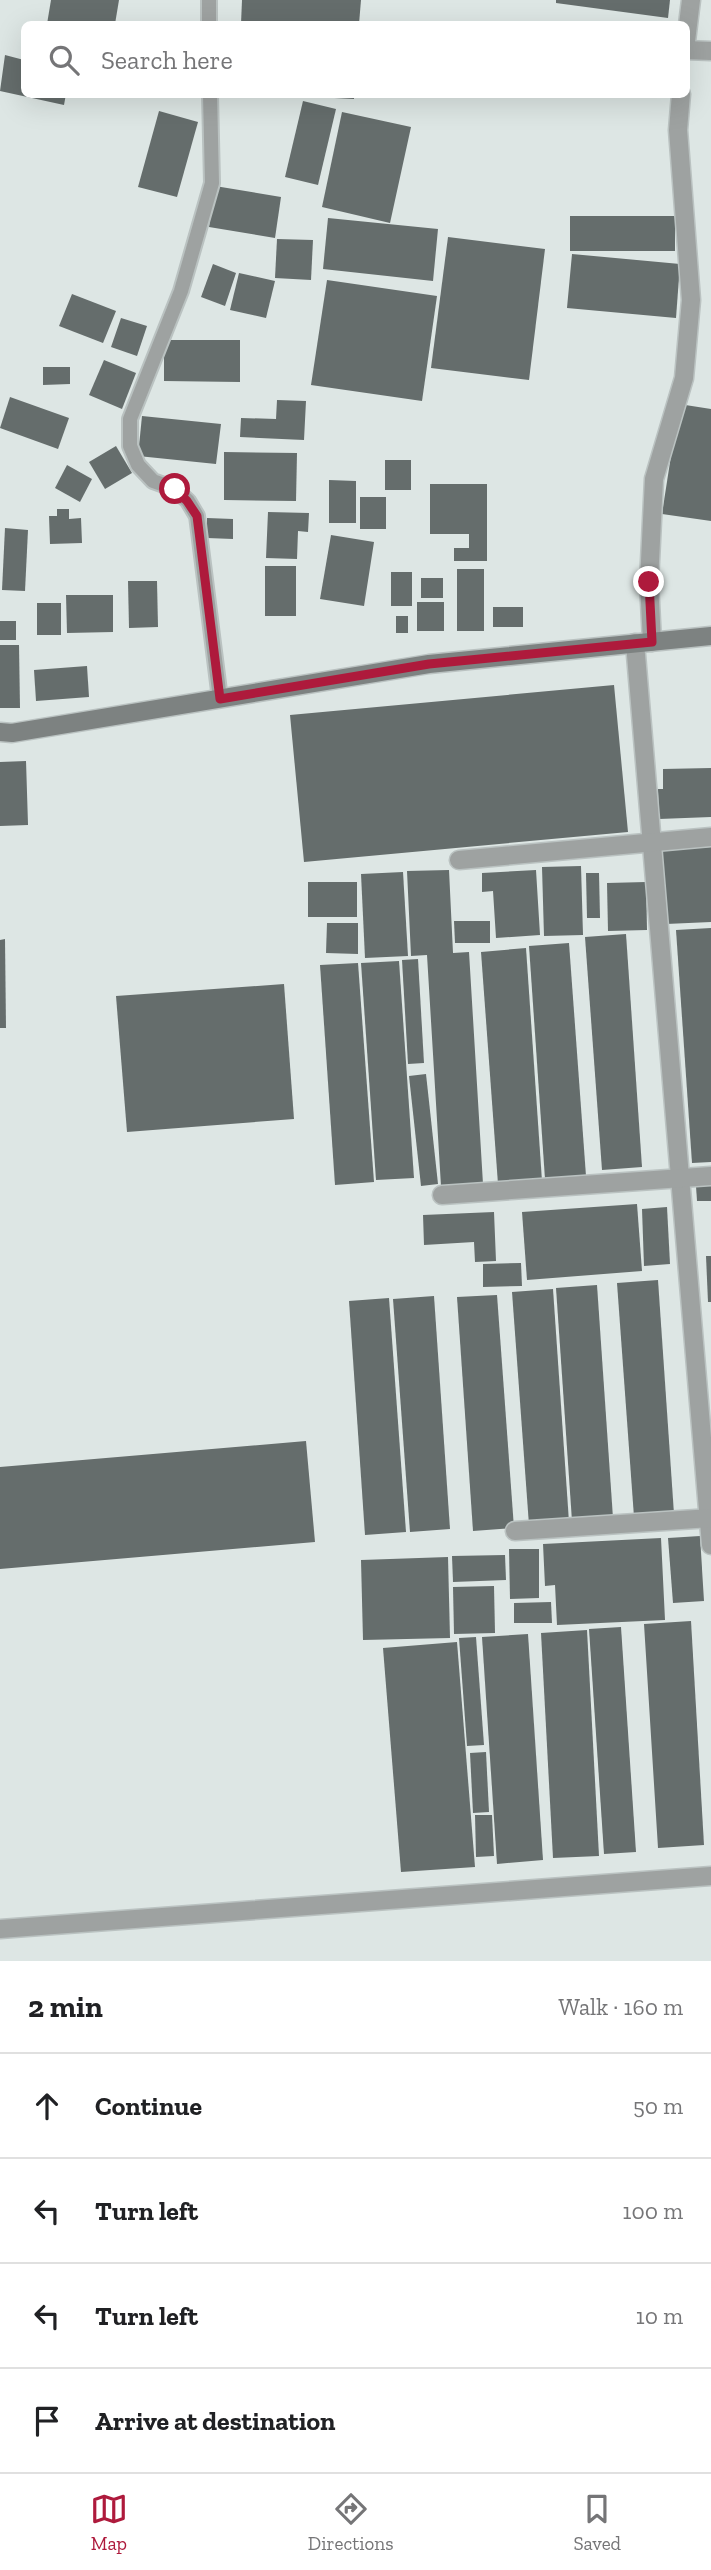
<!DOCTYPE html>
<html lang="en">
<head>
<meta charset="utf-8">
<style>
	:root { --surface:#fff; --page:#f6f6f6; --text:#202124; --muted:#757577; --line:#e0e0e0; --accent:#ae1a3c }
	body { margin:0; font-family:"Zilla Slab",serif; background:var(--page); color:var(--text) }
	.stop { position:absolute; width:21px; height:21px; margin:-16px; border:5px solid #ae1a3c; border-radius:50%; background:#fff }
	.stop.end { background:#ae1a3c; border-color:#fff; box-shadow:0 2px 7px #0008 }
	.list { margin:0; padding:0; list-style:none }
	h2 { display:flex; justify-content:space-between; align-items:center; height:91px; margin:0; padding:0 28px; font-size:30px }
	h2 small { font-size:23px; font-weight:400; color:var(--muted) }
	.list li { display:grid; grid-template-columns:46px 1fr auto; gap:21px; align-items:center; box-sizing:border-box; height:105px; padding:0 28px; border-top:2px solid var(--line) }
	.list b { display:block; font-size:26px; white-space:nowrap }
	.list em { font-size:23px; font-style:normal; color:var(--muted) }
	.icon { flex:none; width:38px; height:38px; fill:none; stroke:currentColor; stroke-width:2; stroke-linecap:round; stroke-linejoin:round }
	.map { position:relative; flex:none; width:711px; height:1961px; overflow:hidden }
	.search { position:absolute; background:var(--surface); box-shadow:0 7px 28px #0002; left:21px; right:21px; top:21px; height:77px; display:flex; align-items:center; gap:18px; box-sizing:border-box; padding:0 24px; border-radius:10px; color:var(--muted); font-size:26px }
	.sheet { height:511px; background:var(--surface) }
	nav { display:flex; justify-content:space-around; align-items:center; box-sizing:border-box; height:98px; border-top:2px solid var(--line); background:var(--surface); font-size:19px; color:var(--muted) }
	nav a { display:grid; justify-items:center; gap:4px }
	nav .on { color:var(--accent) }
	.map>svg:first-child { display:block }
	.building { fill:#656d6c }
	.lines { fill:none; stroke-linecap:round; stroke-linejoin:round }
	.lane-casing { stroke:#bac2c1; stroke-width:18 }
	.street-casing { stroke:#bac2c1; stroke-width:21 }
	.secondary-casing { stroke:#bac2c1; stroke-width:21 }
	.lane { stroke:#9ea2a1; stroke-width:14 }
	.street { stroke:#9ea2a1; stroke-width:18 }
	.secondary { stroke:#7d8281; stroke-width:18 }
	.route { stroke:#ae1a3c; stroke-width:9 }
</style>
</head>
<body>
<div class="map">
<svg width="711" height="1961" viewBox="0 0 711 1961">
	<rect width="100%" height="100%" fill="#dde6e4"/>
	<g class="building">
		<polygon points="51,0 119,0 115,24 47,24"/>
		<polygon points="242,0 361,0 359,24 241,24"/>
		<polygon points="556,0 670,0 668,18 556,3"/>
		<polygon points="5,55 24,60 24,94 66,94 64,105 0,91"/>
		<polygon points="315,94 354,94 354,99 315,97"/>
		<polygon points="303,101 336,109 318,185 285,177"/>
		<polygon points="159,111 198,122 177,197 138,187"/>
		<polygon points="342,112 411,127 390,223 322,207"/>
		<polygon points="215,186 281,197 275,238 209,227"/>
		<rect x="570" y="216" width="105" height="35"/>
		<polygon points="328,218 438,229 433,281 323,269"/>
		<polygon points="448,237 545,249 529,380 431,368"/>
		<polygon points="277,239 313,240 311,280 275,278"/>
		<polygon points="572,254 680,264 676,318 567,308"/>
		<polygon points="213,264 236,273 225,306 201,297"/>
		<polygon points="239,273 275,281 266,318 230,310"/>
		<polygon points="327,280 437,296 422,401 311,385"/>
		<polygon points="72,294 116,311 103,343 59,326"/>
		<polygon points="121,318 147,326 137,356 111,347"/>
		<polygon points="164,340 240,340 240,382 164,381"/>
		<polygon points="104,360 136,373 122,409 89,395"/>
		<polygon points="43,367 70,367 70,384 43,385"/>
		<polygon points="10,397 69,418 58,449 0,428"/>
		<polygon points="277,400 306,401 304,440 240,437 241,418 276,419"/>
		<polygon points="679,404 711,409 711,521 662,514"/>
		<polygon points="142,416 221,424 216,464 138,456"/>
		<polygon points="116,446 132,473 105,489 89,462"/>
		<polygon points="224,452 297,453 296,501 224,500"/>
		<rect x="385" y="460" width="26" height="30"/>
		<polygon points="67,465 92,479 80,502 55,488"/>
		<polygon points="329,480 356,481 356,523 329,523"/>
		<polygon points="430,484 487,484 487,561 454,561 454,548 469,548 469,534 430,534"/>
		<rect x="360" y="497" width="26" height="32"/>
		<polygon points="57,509 69,509 69,519 81,518 82,543 50,544 49,516 57,516"/>
		<polygon points="268,512 309,513 308,532 298,531 297,559 266,558"/>
		<polygon points="207,518 233,519 233,539 207,538"/>
		<polygon points="5,528 28,530 25,591 2,590"/>
		<polygon points="331,535 374,542 364,606 320,599"/>
		<rect x="265" y="566" width="31" height="50"/>
		<rect x="457" y="569" width="27" height="62"/>
		<rect x="391" y="572" width="21" height="34"/>
		<rect x="421" y="578" width="22" height="20"/>
		<polygon points="128,581 157,581 158,627 129,628"/>
		<polygon points="66,595 113,595 113,632 67,633"/>
		<rect x="417" y="602" width="27" height="29"/>
		<rect x="37" y="603" width="24" height="32"/>
		<rect x="493" y="607" width="30" height="20"/>
		<rect x="396" y="616" width="12" height="17"/>
		<rect x="0" y="621" width="16" height="19"/>
		<polygon points="0,645 19,645 20,708 0,708"/>
		<polygon points="87,666 89,697 36,701 34,670"/>
		<polygon points="614,685 628,832 304,862 290,715"/>
		<polygon points="26,761 28,825 0,826 0,762"/>
		<polygon points="711,768 711,817 659,819 658,789 663,789 663,769"/>
		<polygon points="711,847 711,922 666,924 662,850"/>
		<polygon points="581,866 583,935 544,936 542,867"/>
		<polygon points="449,870 453,953 469,952 483,1184 441,1186 427,955 411,956 407,871"/>
		<polygon points="536,870 540,935 496,938 493,891 482,892 482,873"/>
		<polygon points="403,872 408,956 365,958 361,874"/>
		<polygon points="586,873 599,873 600,918 587,918"/>
		<rect x="308" y="882" width="49" height="35"/>
		<polygon points="646,882 647,930 608,931 607,883"/>
		<polygon points="454,921 490,921 490,943 455,943"/>
		<polygon points="327,923 358,923 358,954 326,953"/>
		<polygon points="711,928 711,1162 692,1163 676,930"/>
		<polygon points="626,934 642,1167 602,1170 585,937"/>
		<polygon points="5,939 6,1028 0,1028 0,940"/>
		<polygon points="569,943 586,1176 545,1179 529,946"/>
		<polygon points="526,948 542,1181 498,1184 481,952"/>
		<polygon points="418,959 424,1063 408,1064 402,960"/>
		<polygon points="399,961 414,1178 376,1180 361,963"/>
		<polygon points="358,963 374,1182 335,1185 320,965"/>
		<polygon points="284,984 294,1119 127,1132 116,996"/>
		<polygon points="426,1074 438,1184 421,1186 409,1076"/>
		<polygon points="711,1185 711,1201 697,1201 696,1186"/>
		<polygon points="637,1204 642,1271 527,1280 522,1212"/>
		<polygon points="667,1207 670,1264 644,1266 642,1209"/>
		<polygon points="494,1212 496,1261 475,1262 474,1242 424,1245 423,1215"/>
		<polygon points="706,1256 711,1256 711,1302 708,1302"/>
		<polygon points="521,1263 522,1286 483,1287 483,1264"/>
		<polygon points="658,1280 674,1514 634,1517 617,1283"/>
		<polygon points="597,1285 613,1518 572,1521 556,1288"/>
		<polygon points="553,1289 569,1522 529,1525 512,1292"/>
		<polygon points="497,1295 514,1528 473,1531 457,1297"/>
		<polygon points="434,1296 450,1529 410,1532 393,1299"/>
		<polygon points="389,1298 406,1532 365,1535 349,1301"/>
		<polygon points="306,1441 315,1542 0,1569 0,1467"/>
		<polygon points="700,1536 704,1601 673,1603 668,1538"/>
		<polygon points="661,1538 665,1620 557,1625 555,1585 545,1586 543,1544"/>
		<polygon points="509,1549 539,1549 539,1598 510,1599"/>
		<polygon points="505,1555 506,1580 453,1582 452,1556"/>
		<polygon points="448,1557 450,1638 363,1640 361,1560"/>
		<polygon points="494,1586 495,1633 454,1634 453,1587"/>
		<polygon points="551,1602 552,1623 514,1623 514,1603"/>
		<polygon points="691,1621 704,1845 658,1848 644,1624"/>
		<polygon points="621,1627 636,1852 604,1854 589,1629"/>
		<polygon points="587,1630 599,1856 553,1858 541,1633"/>
		<polygon points="528,1634 543,1860 497,1864 482,1637"/>
		<polygon points="476,1637 484,1745 467,1746 459,1638"/>
		<polygon points="457,1642 475,1867 401,1872 383,1648"/>
		<polygon points="486,1752 489,1812 473,1813 470,1753"/>
		<polygon points="475,1815 492,1815 494,1856 476,1857"/>
	</g>
	<g class="lines">
		<g class="lane-casing">
			<g id="lane">
				<polyline points="209,0 209,24"/>
				<polyline points="210,94 212,183 181,291 130,419 130,446 138,465 153,481 175,489 188,501 197,516 220,699"/>
			</g>
		</g>
		<g class="street-casing">
			<g id="street">
				<polyline points="686,41 691,0"/>
				<polyline points="686,50 711,51"/>
				<polyline points="652,642 649,582 654,479 684,378 691,300 678,130 681,94"/>
				<polyline points="635,643 711,1545"/>
				<polyline points="459,860 711,837"/>
				<polyline points="442,1195 711,1176"/>
				<polyline points="515,1531 711,1518"/>
				<polyline points="0,1929 711,1876"/>
			</g>
		</g>
		<g class="secondary-casing">
			<polyline id="secondary" points="0,732 12,733 429,664 711,636"/>
		</g>
		<use href="#lane" class="lane"/>
		<use href="#street" class="street"/>
		<use href="#secondary" class="secondary"/>
	</g>
	<g class="lines">
		<polyline class="route" points="175,489 187,501 197,516 220,699 429,664 652,642 649,582"/>
	</g>
</svg>
<div class="stop" style="left:175px;top:489px"></div>
<div class="stop end" style="left:649px;top:582px"></div>
<div class="search"><svg class="icon" aria-label="search" viewBox="0 0 24 24"><circle cx="10" cy="10" r="6"/><path d="M15 15l6 6"/></svg>Search here</div>
</div>
<section class="sheet">
<h2>2 min<small>Walk · 160 m</small></h2>
<ul class="list">
<li><svg class="icon" aria-label="ahead" viewBox="0 0 24 24"><path d="M12 20V5M6 11l6-6 6 6"/></svg><div><b>Continue</b></div><em>50 m</em></li>
<li><svg class="icon" aria-label="left" viewBox="0 0 24 24"><path d="M17 20v-9H6M10 6l-5 5 5 5"/></svg><div><b>Turn left</b></div><em>100 m</em></li>
<li><svg class="icon" aria-label="left" viewBox="0 0 24 24"><path d="M17 20v-9H6M10 6l-5 5 5 5"/></svg><div><b>Turn left</b></div><em>10 m</em></li>
<li><svg class="icon" aria-label="arrive" viewBox="0 0 24 24"><path d="M6 21V4h12l-3 4 3 4H6"/></svg><div><b>Arrive at destination</b></div></li>
</ul>
</section>
<nav>
<a class="on"><svg class="icon" aria-label="map" viewBox="0 0 24 24"><path d="M3 6l6-2 6 2 6-2v14l-6 2-6-2-6 2zM9 4v14M15 6v14"/></svg>Map</a>
<a><svg class="icon" aria-label="directions" viewBox="0 0 24 24"><path d="M12 3l9 9-9 9-9-9zM9 14v-3h6M13 9l2 2-2 2"/></svg>Directions</a>
<a><svg class="icon" aria-label="saved" viewBox="0 0 24 24"><path d="M7 4h10v16l-5-4-5 4z"/></svg>Saved</a>
</nav>
</body>
</html>
